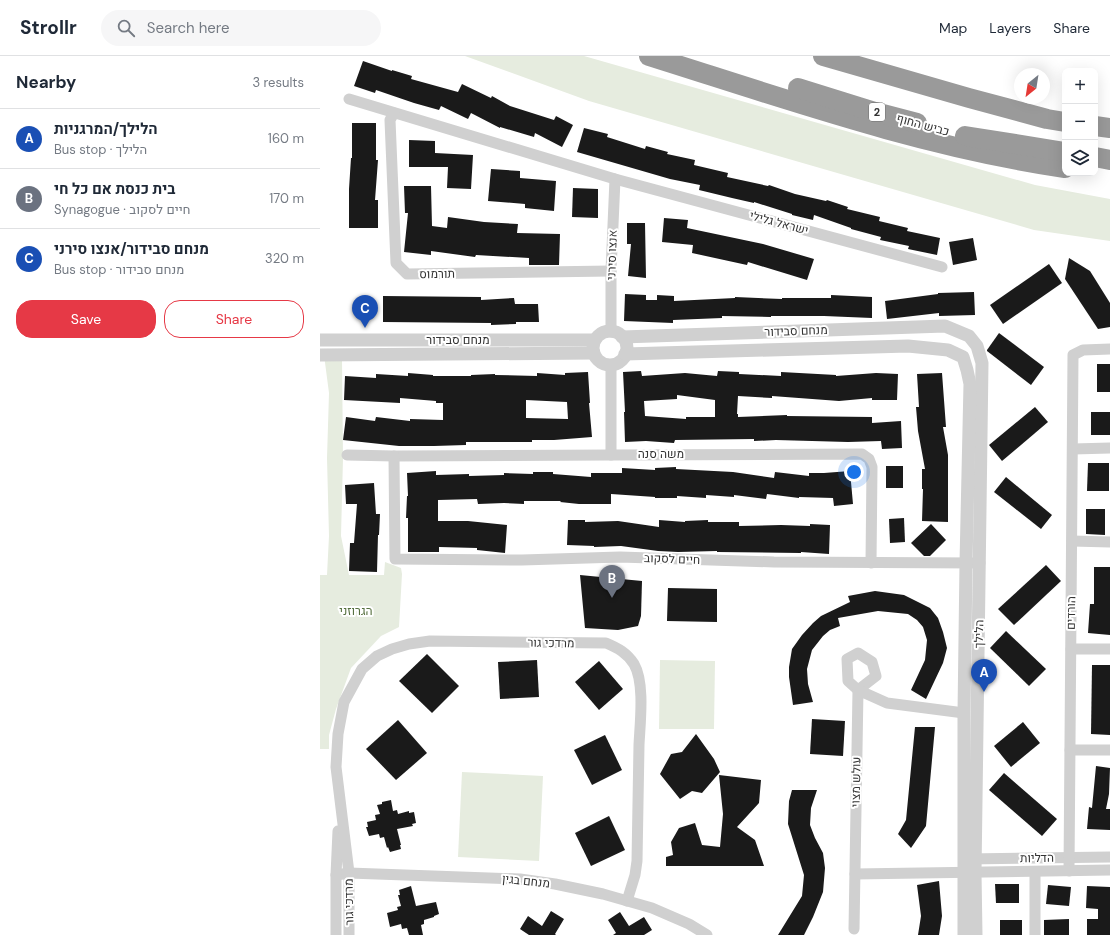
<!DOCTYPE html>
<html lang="en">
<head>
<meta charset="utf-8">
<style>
	:root { --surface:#fff; --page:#f6f6f7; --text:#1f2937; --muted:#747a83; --line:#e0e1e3; --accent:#e63946 }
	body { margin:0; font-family:"DM Sans",Heebo,sans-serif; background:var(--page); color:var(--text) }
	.controls { position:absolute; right:12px; top:12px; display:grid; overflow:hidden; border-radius:8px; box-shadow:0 4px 16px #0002 }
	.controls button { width:36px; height:36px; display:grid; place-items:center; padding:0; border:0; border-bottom:1px solid var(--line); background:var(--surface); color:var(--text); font:20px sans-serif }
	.compass { position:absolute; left:694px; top:12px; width:36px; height:36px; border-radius:50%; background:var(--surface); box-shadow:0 4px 16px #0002; rotate:210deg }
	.you { position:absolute; left:534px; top:416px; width:14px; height:14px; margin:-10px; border:3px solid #fff; border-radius:50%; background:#1a73e8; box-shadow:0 0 0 6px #1a73e833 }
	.badge { display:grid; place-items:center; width:26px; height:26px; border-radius:50%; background:var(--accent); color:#fff; font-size:13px; font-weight:700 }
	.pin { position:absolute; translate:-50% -33px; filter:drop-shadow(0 1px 2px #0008) }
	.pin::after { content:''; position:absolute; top:21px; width:14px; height:12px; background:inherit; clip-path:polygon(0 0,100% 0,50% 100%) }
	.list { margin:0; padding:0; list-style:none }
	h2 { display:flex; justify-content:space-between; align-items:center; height:52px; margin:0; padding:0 16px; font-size:17px }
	h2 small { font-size:13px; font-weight:400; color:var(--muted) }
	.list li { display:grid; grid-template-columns:26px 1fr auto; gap:12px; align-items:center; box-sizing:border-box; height:60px; padding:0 16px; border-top:1px solid var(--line) }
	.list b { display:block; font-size:15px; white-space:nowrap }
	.list p { margin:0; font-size:13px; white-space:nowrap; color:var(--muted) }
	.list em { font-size:13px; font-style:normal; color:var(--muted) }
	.actions { display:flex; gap:8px; padding:12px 16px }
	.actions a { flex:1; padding:9px 0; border:1px solid var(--accent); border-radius:16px; text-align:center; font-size:14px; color:var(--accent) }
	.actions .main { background:var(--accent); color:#fff }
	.icon { flex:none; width:22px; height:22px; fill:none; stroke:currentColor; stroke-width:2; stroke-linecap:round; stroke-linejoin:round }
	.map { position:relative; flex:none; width:790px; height:879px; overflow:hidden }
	header { display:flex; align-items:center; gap:24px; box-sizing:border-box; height:56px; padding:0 20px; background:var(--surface); border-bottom:1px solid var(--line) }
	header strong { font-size:19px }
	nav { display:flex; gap:22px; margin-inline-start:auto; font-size:14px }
	.search { width:280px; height:36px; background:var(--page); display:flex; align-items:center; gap:10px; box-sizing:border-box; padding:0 14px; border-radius:22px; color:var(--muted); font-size:15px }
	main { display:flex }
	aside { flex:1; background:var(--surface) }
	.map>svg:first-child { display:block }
	.green { fill:#e6ecdf }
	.building { fill:#1a1a1a; fill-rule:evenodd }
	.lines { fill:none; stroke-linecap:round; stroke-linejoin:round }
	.minor { stroke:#d0d0d0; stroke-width:11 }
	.tertiary { stroke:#d0d0d0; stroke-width:13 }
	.motorway { stroke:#9a9a9a; stroke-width:20 }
	.labels { text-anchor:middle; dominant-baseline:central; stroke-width:4; stroke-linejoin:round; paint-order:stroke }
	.shield { fill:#fff; stroke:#707070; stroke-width:1 }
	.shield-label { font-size:11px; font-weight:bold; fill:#333 }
	.street-label { font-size:12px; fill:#333; stroke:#fff }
	.park-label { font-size:12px; fill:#56703f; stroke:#fff }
</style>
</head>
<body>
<header>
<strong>Strollr</strong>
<div class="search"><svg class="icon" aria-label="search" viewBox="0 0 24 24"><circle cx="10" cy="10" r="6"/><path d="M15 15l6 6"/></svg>Search here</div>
<nav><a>Map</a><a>Layers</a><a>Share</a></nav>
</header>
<main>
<aside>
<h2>Nearby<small>3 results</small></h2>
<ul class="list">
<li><span class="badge" style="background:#1a4fb4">A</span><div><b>הלילך/המרגניות</b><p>Bus stop · הלילך</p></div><em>160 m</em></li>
<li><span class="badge" style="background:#6b7280">B</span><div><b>בית כנסת אם כל חי</b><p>Synagogue · חיים לסקוב</p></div><em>170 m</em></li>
<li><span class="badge" style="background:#1a4fb4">C</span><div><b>מנחם סבידור/אנצו סירני</b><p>Bus stop · מנחם סבידור</p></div><em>320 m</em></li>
</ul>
<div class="actions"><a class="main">Save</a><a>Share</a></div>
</aside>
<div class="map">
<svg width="790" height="879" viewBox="0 0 790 879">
	<rect width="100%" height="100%" fill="#fff"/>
	<g class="green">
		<polygon points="145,0 264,0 715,129 790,143 790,185 714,174 269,45"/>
		<polygon points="4,299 22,303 23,402 21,480 29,519 64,519 65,506 81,512 82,518 79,571 61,580 31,612 16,653 9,679 9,693 0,693 0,519 7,519 9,480 7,402 9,337"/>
		<polygon points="340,604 395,605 394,673 339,673"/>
		<polygon points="142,716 223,720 219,805 138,801"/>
	</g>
	<g class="building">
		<polygon points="43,5 72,15 72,14 92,20 91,23 138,36 142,28 171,42 172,40 190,50 234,64 236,60 253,69 242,91 215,77 214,81 180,71 180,72 151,57 148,63 121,50 119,54 94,47 56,34 55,37 34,30"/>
		<polygon points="32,67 56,67 56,104 58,104 55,144 58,144 58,172 29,172 29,133 31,102 32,102"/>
		<polygon points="264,72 288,78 287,81 325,93 326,90 348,96 347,98 375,104 374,109 408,117 407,121 448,130 449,129 475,138 506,145 507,144 528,151 527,153 560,161 559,165 588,172 587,175 620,182 617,199 588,193 589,190 560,184 561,181 531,173 531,172 494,159 493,164 472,159 472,158 434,146 434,147 412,142 379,134 380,129 350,123 257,96"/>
		<polygon points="89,84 115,85 115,97 153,99 151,133 127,132 128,111 89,111"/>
		<polygon points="171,113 200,115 200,122 236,125 234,155 205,152 205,148 168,145"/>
		<polygon points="84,130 111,130 112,170 127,172 128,161 164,166 198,168 197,177 240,178 239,209 209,209 209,202 156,199 155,201 111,195 111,199 84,196 88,157 85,157"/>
		<polygon points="253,132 278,133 278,162 252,161"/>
		<polygon points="344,162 368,164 367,172 443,188 494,203 487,224 428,206 427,209 372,197 373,189 342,186"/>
		<polygon points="307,167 325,167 326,222 308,220 311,188 307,188"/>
		<polygon points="653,182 657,204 633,209 629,186"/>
		<polygon points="749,202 770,215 790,247 790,271 778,273 745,223"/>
		<polygon points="729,208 742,227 683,268 670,249"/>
		<polygon points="654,236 655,259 619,260 619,257 567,263 565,245 618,238 618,237"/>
		<polygon points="305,238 326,239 326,244 337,244 337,239 354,240 354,245 415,242 415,241 462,243 462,242 511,242 511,239 552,241 552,262 504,260 451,260 451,261 402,260 402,262 353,264 353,267 304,265"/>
		<polygon points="63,240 161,241 161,244 194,242 195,248 218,248 219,266 196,266 196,268 171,269 171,267 63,266"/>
		<polygon points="679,277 724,311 711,329 667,295 667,294"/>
		<rect x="777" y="308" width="13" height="28"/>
		<path d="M321 315 322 320 365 317 397 320 398 315 419 316V318L461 320V316L516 319V320L556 317 578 318 577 344H552V342L519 345 452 340V342L418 340 417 358H418V361L467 359V360L552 361V367L581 365 582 392 562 393 561 385 528 386 456 384 434 385V383L355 384 354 387 326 385 305 386 304 356H305L303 316ZM357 339 395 344V361H366V363L325 360 324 345 357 343Z"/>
		<path d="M268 316 270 347H269L272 381 234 384H212V386H146V389L114 390H79L23 384 26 361 55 365 56 361 90 365V363L123 364V347H116V345L80 342V347L24 344 25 320 56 322V318L88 320V317L113 319V320H151V319L175 318V319L217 320V317L245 319V317ZM206 344 247 346 248 363 206 362Z"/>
		<polygon points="622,317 626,371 623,371 628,399 628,466 602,465 603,433 602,433 602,413 605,413 598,375 596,351 599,351 597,318"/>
		<polygon points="715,351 728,366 682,405 669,389"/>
		<rect x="771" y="356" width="19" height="23"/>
		<polygon points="768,407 789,407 789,435 767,435"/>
		<rect x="566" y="410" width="17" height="22"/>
		<polygon points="356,411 356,413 413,416 454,422 455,416 489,420 489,417 504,417 530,415 533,448 514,450 513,442 479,441 479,442 447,438 446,443 414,439 414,441 386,439 386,442 357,440 357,442 335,442 335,441 291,438 291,448 259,448 240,446 241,445 204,445 204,448 184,447 158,448 157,443 118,444 118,465 148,465 187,469 185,497 157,494 157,492 119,491 119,496 88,496 88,462 86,462 87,440 88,440 87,417 116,415 116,419 149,418 149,420 184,419 184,417 213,418 213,416 233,416 233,418 271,421 271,417 302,417 302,412 335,414 335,412"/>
		<polygon points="686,421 732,459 721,473 674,436"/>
		<polygon points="54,427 56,458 60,458 59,479 58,479 57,516 29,515 30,487 34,487 37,448 26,448 25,429"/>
		<polygon points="766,453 785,453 785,479 766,478"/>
		<polygon points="584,462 585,486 570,487 569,463"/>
		<polygon points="248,464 265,464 265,466 298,465 339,471 339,464 365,466 365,465 388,464 388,466 419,466 419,470 461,469 490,470 490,468 510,469 509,498 481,496 481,497 397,496 397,495 358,496 338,495 301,490 274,491 274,490 247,489"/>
		<polygon points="611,468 626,484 610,500 604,500 591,487"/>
		<polygon points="726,509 741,525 694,569 678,553"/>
		<polygon points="774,511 790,511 790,579 768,577 770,548 774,548"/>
		<polygon points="260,519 322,525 321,560 318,570 298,574 265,572"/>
		<polygon points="348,532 397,533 397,566 347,565"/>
		<polygon points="555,535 584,539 610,552 618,562 623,576 627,592 623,607 606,643 591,634 605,604 607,584 603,571 597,564 588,558 558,555 518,562 520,570 510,574 503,580 492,594 487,613 488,628 493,646 473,649 469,621 469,611 472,593 482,579 493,567 501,560 530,546 528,540"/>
		<polygon points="686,575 726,613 709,630 670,592"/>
		<polygon points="107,598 139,630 112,657 79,625"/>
		<polygon points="217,604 219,641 180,643 178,606"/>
		<polygon points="279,605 303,633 279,654 255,626"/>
		<polygon points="772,609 790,609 790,679 771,678"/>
		<polygon points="492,663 525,665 523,700 490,698"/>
		<polygon points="78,664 107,697 76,724 46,693"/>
		<polygon points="703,666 720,687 691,711 674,690"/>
		<polygon points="595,671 615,671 606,770 591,792 578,778 586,764"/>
		<polygon points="376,678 394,703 400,716 382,737 372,735 360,743 340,718 351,698 362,696"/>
		<polygon points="285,679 302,714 272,729 254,694"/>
		<polygon points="776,710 790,712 789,738 786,753 790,753 790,774 767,773 769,751 772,752"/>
		<polygon points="684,717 737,763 722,780 669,734"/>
		<polygon points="399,719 441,724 439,747 417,771 435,784 444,810 346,810 346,801 353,799 351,786 359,772 375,767 382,789 400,791 403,758"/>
		<polygon points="472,734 497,734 491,752 490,769 495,782 503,797 505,812 503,836 493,861 484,879 458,879 482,840 484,819 468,768 469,745"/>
		<polygon points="71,744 73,755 77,754 78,758 89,755 89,757 94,756 96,767 92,768 93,770 77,773 81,789 80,789 81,793 70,796 68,791 67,792 64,781 60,782 59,778 49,780 46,771 48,771 47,766 56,764 55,759 60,758 57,749 62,748 62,746"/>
		<polygon points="289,760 305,794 271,810 255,777"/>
		<polygon points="619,825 622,860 619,879 598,879 601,860 597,829"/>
		<polygon points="675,828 699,828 699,847 676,847"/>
		<polygon points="728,829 751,831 749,850 726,848"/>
		<polygon points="91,830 96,850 116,846 119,858 114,860 114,861 104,864 104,868 101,869 103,879 89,879 87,872 82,873 81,868 70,871 67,857 78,854 77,851 81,850 78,839 80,839 79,834"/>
		<polygon points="767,830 790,831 790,879 767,879 767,863 778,863 778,853 766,852"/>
		<polygon points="231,855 244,863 235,878 236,879 209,879 200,873 208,860 222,870"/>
		<polygon points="300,856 309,870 324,861 332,874 324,879 293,879 296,877 288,864"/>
		<polygon points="749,863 749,879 724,879 724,864"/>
		<rect x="680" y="864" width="22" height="15"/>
	</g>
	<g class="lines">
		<g class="minor">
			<polyline points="29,43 295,123 622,211"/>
			<polyline points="74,57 70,64 76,207 87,218 291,215"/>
			<polyline points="291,276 291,215 295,123"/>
			<polyline points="291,309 291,399"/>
			<polyline points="753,393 790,392"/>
			<polyline points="27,399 74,400 291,399 542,398 549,403 552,411 551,507"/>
			<polyline points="74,400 75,503 202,504 300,501 454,506 660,507"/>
			<polyline points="752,485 790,486"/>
			<polyline points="751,593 790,593"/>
			<polygon points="538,597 552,606 556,620 538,634 528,625 527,603"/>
			<polyline points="750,694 790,694"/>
			<polyline points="647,803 790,801"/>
			<polyline points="749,815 753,299 763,294 790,293"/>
			<polyline points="535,818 790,814"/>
			<polyline points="16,819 29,817 200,823 235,828 283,838 332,852 369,868 387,879"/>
			<polyline points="534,873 538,634 567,647 644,657"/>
			<polyline points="16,879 16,819 18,775"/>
			<path d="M29 879V817L16 711 18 678 24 646 42 613 57 600 72 593 89 588 110 585 286 587C298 592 307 597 314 608 325 627 320 667 319 689 318 728 318 766 317 805L315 819 307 845"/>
			<polyline points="715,879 715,816"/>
		</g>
		<g class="tertiary">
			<circle cx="290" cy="292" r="17"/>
			<polyline points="302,281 625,270 649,280 657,290 662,307 655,817 656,879"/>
			<polyline points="0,284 275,284"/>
			<polyline points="305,298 588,290 628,294 643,301 647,314 650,328 646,507 644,657 644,879"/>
			<polyline points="0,299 274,297"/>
		</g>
		<g class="motorway">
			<path d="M329 0C466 43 602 91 745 112"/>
			<polyline points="503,0 649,42 727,63 745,66"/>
			<polyline points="478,32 555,56 597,67"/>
			<polyline points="775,70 790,72"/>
			<polyline points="645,80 745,96"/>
			<polyline points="775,101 790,104"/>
		</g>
	</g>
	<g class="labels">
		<rect class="shield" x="549" y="47" width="16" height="18" rx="3"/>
		<g class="shield-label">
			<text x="557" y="56">2</text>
		</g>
		<g class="street-label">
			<text transform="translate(603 69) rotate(15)">כביש החוף</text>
			<text transform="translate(459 167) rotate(15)">ישראל גלילי</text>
			<text transform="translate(292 199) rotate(-88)">אנצו סירני</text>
			<text transform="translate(117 218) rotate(-1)">תורמוס</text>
			<text transform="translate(476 275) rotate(-2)">מנחם סבידור</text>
			<text x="138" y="284">מנחם סבידור</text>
			<text x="341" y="398">משה סנה</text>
			<text transform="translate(352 503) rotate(2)">חיים לסקוב</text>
			<text transform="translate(751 557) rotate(-89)">הורדים</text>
			<text transform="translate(659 578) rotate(-89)">הלילך</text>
			<text transform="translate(231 587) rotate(1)">מרדכי גור</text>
			<text transform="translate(536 726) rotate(-89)">עולש מצוי</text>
			<text transform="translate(717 802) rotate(-1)">הדליות</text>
			<text transform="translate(206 825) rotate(6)">מנחם בגין</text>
			<text transform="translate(29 846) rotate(-91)">מרדכי גור</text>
		</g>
		<g class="park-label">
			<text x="36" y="555">הגרוזני</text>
		</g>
	</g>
</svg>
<div class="controls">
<button>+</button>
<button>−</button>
<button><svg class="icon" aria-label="layers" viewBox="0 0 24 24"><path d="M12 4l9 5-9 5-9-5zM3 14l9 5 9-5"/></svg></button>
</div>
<svg class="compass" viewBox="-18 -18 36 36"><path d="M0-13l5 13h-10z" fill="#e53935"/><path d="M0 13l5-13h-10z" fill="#747a83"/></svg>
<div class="you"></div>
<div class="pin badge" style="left:664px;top:636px;background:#1a4fb4">A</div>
<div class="pin badge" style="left:292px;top:542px;background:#6b7280">B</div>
<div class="pin badge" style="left:45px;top:272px;background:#1a4fb4">C</div>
</div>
</main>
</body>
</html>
